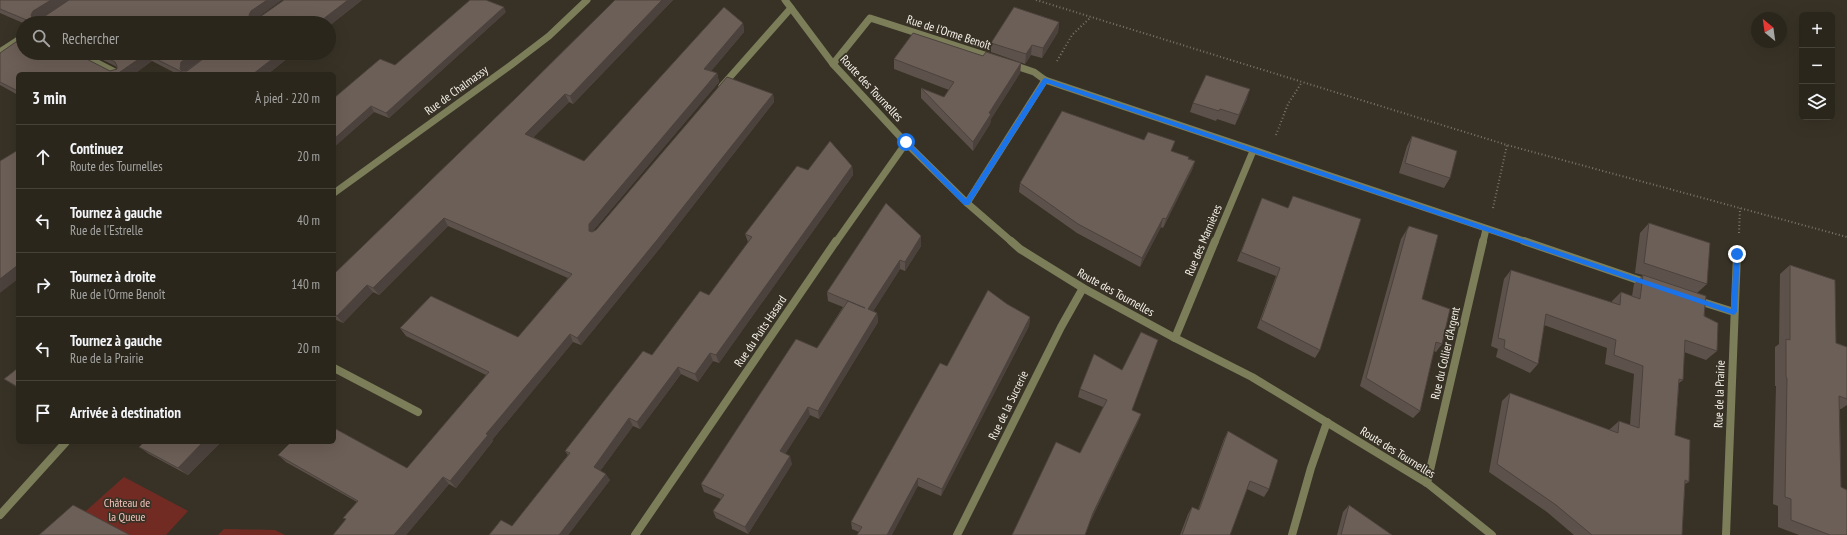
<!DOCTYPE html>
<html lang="fr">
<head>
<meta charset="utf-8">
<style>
	:root { --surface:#2a261c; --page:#363229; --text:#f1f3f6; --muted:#a5a5a3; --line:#46433b }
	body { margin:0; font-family:"PT Sans Narrow",sans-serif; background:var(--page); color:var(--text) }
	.controls { position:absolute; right:12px; top:12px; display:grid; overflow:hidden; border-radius:6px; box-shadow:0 4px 16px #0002 }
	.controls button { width:36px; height:36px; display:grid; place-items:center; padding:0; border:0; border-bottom:1px solid var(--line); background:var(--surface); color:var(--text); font:20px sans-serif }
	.compass { position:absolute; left:1751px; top:12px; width:36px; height:36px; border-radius:50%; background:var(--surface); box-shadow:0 4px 16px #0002; rotate:331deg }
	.stop { position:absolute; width:12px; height:12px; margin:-9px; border:3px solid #1a73e8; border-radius:50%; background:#fff }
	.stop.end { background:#1a73e8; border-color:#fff; box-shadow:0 1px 4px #0008 }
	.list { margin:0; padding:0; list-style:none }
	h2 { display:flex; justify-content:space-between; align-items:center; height:52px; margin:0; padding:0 16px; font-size:17px }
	h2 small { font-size:13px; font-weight:400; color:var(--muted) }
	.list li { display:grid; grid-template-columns:26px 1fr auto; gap:12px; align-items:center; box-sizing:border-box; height:64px; padding:0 16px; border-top:1px solid var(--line) }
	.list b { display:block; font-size:15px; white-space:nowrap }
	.list p { margin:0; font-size:13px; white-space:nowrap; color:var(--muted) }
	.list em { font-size:13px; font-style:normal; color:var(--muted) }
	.icon { flex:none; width:22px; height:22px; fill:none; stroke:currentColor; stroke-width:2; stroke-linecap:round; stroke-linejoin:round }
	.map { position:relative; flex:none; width:1847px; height:535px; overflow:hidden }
	.search { position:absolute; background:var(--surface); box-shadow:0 4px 16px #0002; left:16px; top:16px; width:320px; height:44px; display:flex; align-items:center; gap:10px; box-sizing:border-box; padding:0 14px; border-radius:22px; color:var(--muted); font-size:15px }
	.panel { position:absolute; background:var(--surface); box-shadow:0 4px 16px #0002; left:16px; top:72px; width:320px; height:372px; border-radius:6px }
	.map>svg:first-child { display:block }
	.green { fill:#722b23 }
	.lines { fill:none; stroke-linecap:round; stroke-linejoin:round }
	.path { stroke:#7a756a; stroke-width:2; stroke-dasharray:1 2.5; stroke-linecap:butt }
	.street-far1 { stroke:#7c7e5a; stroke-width:7 }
	.street { stroke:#7c7e5a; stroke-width:8 }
	.wall { fill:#5d524b }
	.shaded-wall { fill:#4c423d }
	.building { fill:#6c5f57; stroke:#4c423d }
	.route { fill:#1a73e8 }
	.labels { text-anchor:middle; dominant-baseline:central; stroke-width:3.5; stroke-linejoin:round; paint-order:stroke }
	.street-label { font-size:12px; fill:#f5f1e9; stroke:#383226 }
	.park-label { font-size:12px; fill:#f4c2ba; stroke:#383226 }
</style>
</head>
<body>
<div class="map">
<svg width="1847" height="535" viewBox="0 0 1847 535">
	<rect width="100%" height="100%" fill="#383226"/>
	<g class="green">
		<polygon points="124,477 188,511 166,535 59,535"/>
		<polygon points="224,529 275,530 285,535 218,535"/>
	</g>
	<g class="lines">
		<g class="path">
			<polyline points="1036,0 1507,145 1847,237"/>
			<polyline points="1057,61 1072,35 1091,17"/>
			<polyline points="1276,135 1288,104 1302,82"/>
			<polyline points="1493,208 1507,145"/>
			<polyline points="1739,233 1740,208"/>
		</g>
		<g class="street-far1">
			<polyline points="785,0 833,64 906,143 967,203 1012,242"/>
			<polyline points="0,52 23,37"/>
			<polyline points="78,53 119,74"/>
			<polyline points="833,64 870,18 994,58"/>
			<polyline points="1010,64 1034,72 1045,80 1527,242"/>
			<polyline points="722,86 791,8"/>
			<polyline points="334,193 511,65 549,36 587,0"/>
			<polyline points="967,203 1045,80"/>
			<polyline points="836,242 906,143"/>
			<polyline points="1215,242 1253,151"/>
			<polyline points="1483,242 1486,229"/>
		</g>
		<g class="street">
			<polyline points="1011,241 1020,249 1083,288 1175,338 1252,377 1427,483 1492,535"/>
			<polyline points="1524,241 1647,283"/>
			<polyline points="1696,300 1734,312"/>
			<polyline points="1175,338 1215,241"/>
			<polyline points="334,368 418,412"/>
			<polyline points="1427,483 1483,241"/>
			<polyline points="0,515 66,442"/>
			<polyline points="635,535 836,241"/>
			<polyline points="957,535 1061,327 1083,288"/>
			<polyline points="1292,535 1311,468 1327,422"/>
			<polyline points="1726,535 1737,254"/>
		</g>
	</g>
	<g class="wall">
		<polygon points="0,0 256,19 362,0 329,26 329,23 23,23 0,13"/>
		<polygon points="615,0 673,0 573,104 569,102 533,137 584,161 743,23 744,32 711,71 717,73 719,82 592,232 596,230 773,94 774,102 660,248 581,345 573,342 492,440 493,441 456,488 449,484 406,535 333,535 346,520 343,518 357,502 286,462 278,455 407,468 486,375 406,336 400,328 518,337 568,278 448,226 379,295 373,292 343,323 334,319 334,274 519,95"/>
		<polygon points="506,12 389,118 374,112 334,147 395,65"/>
		<polygon points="1059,22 1058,32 1042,58 1031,55 1025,64 991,52 991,43"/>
		<polygon points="0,53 110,71 117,69 117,67 89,53 211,53 187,70 211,53 294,53 268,74 177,74 152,61 134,74 18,74 18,95 0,85"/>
		<polygon points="983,56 1021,63 1020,73 991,119 990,124 973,151 921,98 921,88 944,97 949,90 894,69 894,59"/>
		<polygon points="1247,99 1235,125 1217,119 1216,121 1190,112 1193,103"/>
		<polygon points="1412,136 1450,178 1444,188 1399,173 1407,146"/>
		<polygon points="1172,151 1195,161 1192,170 1163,228 1161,227 1140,267 1077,233 1019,192 1020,183"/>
		<polygon points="852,166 853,175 719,363 713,361 698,382 681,374 640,429 633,426 600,471 610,480 568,535 489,535 512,526 568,455 565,451 652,355 709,295 748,242 745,234 808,170"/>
		<polygon points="1293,196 1320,350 1315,358 1257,328 1276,276 1237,261 1262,198 1288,208"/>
		<polygon points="1649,223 1707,284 1697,293 1717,351 1706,360 1684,352 1683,380 1679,383 1675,435 1689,482 1685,484 1682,535 1574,535 1547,512 1489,472 1502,401 1510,393 1609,430 1619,421 1630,425 1634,374 1605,364 1607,348 1544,325 1538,364 1530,373 1496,357 1498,349 1491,346 1504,279 1511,270 1612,303 1612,301 1621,292 1632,296 1634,284 1643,275 1635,273 1640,233"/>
		<polygon points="1409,226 1422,299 1442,344 1436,352 1434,351 1420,411 1413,418 1360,386 1401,239"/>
		<polygon points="921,236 921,246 905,271 900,269 873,311 877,313 878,322 819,419 810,415 785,454 792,464 748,534 716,518 713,511 721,499 704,492 701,484 817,348 843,307 828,301 827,292"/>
		<polygon points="1790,265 1836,343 1847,347 1847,405 1841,409 1840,409 1841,487 1847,535 1799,535 1778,527 1778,506 1773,504 1776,386 1775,386 1775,347 1779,344 1780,274"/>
		<polygon points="1007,304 1030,317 1029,326 941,496 918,486 859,532 852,529 851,522"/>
		<polygon points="18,368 18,388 4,379"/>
		<polygon points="1080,389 1141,414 1138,422 1091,520 1080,453 1103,407 1078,397"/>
		<polygon points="1228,431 1269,489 1264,497 1247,489 1230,535 1180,535 1188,514 1192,507 1198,510 1224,439"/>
		<polygon points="144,442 221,442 188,475 149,454 139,447"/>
		<polygon points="1349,505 1392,535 1337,535 1343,512"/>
	</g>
	<g class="shaded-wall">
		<polygon points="51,0 69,0 38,23 32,18 31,15 33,11"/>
		<polygon points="267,0 282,0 256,19 254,23 250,19 249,15 251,11"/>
		<polygon points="348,0 362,0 329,26 329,23 318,23"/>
		<polygon points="662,0 673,0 573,104 570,96"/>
		<polygon points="504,7 506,12 389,118 386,113"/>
		<polygon points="1059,22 1058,32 1042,58 1043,48"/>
		<polygon points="743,23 744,32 706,77 704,69"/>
		<polygon points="1032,45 1031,55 1025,64 1026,54"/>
		<polygon points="194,53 211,53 187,70 186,74 180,69 181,62"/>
		<polygon points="280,53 294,53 268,74 253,74"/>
		<polygon points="146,54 152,61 134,74 117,74"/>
		<polygon points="1021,63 1020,73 991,119 990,124 973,151 973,142 989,113"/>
		<polygon points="717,73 719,82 592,232 589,231 589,224"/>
		<polygon points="1250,89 1247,99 1235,125 1239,115"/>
		<polygon points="565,94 569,102 529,142 525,134"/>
		<polygon points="773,94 774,102 660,248 581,345 577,338"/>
		<polygon points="371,106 374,112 334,147 334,139"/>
		<polygon points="1195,161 1192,170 1163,228 1166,219"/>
		<polygon points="852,166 853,175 719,363 716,355"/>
		<polygon points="444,218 448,226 379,295 373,288"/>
		<polygon points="1163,218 1161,227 1140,267 1142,258"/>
		<polygon points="921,236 921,246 905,271 905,262"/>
		<polygon points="900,260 900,269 869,318 868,309"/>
		<polygon points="18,265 18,279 0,293 0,279"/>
		<polygon points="367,285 373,292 343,323 337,316"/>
		<polygon points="877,313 878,322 819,419 818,411"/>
		<polygon points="1030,317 1029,326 941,496 942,489"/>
		<polygon points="570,334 573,342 492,440 493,441 456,488 450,481 486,434"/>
		<polygon points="710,353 713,361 698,382 695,374"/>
		<polygon points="678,367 681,374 640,429 637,422"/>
		<polygon points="808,407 810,415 782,459 780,451"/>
		<polygon points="1141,414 1138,422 1091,520 1093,513"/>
		<polygon points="629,418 633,426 598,474 594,467"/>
		<polygon points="203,442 221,442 188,475 178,468"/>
		<polygon points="790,456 792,464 748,534 745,527"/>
		<polygon points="606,474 610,480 568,535 559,535"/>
		<polygon points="443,477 449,484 406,535 394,535"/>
		<polygon points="918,478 918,486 892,535 887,535"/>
	</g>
	<g class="building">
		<polygon points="0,0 51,0 33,11 31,15 32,18 39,20 69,0 267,0 251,11 249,15 250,19 257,19 284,0 348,0 318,23 34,23 0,9"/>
		<polygon points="470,0 486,0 504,7 386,113 371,106 334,139 334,98 380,59 395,65"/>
		<polygon points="615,0 662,0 570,96 565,94 525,134 584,161 724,7 743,23 704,69 717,73 589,224 589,231 592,232 596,230 727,77 773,94 657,240 577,338 570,334 486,434 488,435 450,481 443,477 394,535 333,535 346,519 343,518 358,501 278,455 291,442 334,442 334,428 407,468 489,372 400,328 431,296 518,337 572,274 444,218 373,288 367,285 337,316 334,314 334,274 519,95"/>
		<polygon points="1014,7 1059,22 1043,48 1032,45 1026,54 991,43"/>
		<polygon points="913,33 983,56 986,52 1021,63 989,113 991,114 973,142 921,88 944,97 954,82 894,59"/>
		<polygon points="23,37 23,53 75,53 110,71 117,69 117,66 115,62 97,53 194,53 181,62 180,69 182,71 187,71 211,53 280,53 253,74 186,74 146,54 117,74 18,74 18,91 0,82 0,53"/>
		<polygon points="1206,75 1250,89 1239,115 1220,109 1219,111 1193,103"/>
		<polygon points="1062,111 1144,140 1148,132 1175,141 1171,151 1189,157 1188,159 1195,161 1166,219 1163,218 1142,258 1078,224 1020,183"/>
		<polygon points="1412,136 1457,151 1450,178 1405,163"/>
		<polygon points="830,141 852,166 716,355 710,353 695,374 678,367 637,422 629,418 594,467 606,474 559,535 489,535 501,520 512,526 570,453 565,451 643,351 652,355 700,291 709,295 752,237 745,234 797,166 808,170"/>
		<polygon points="18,150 18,265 0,279 0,161"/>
		<polygon points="1293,196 1361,219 1320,350 1261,320 1280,268 1241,252 1262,198 1288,208"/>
		<polygon points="886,203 921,236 905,262 900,260 868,309 877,313 818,411 808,407 780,451 790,456 745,527 713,511 724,495 701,484 796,339 817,348 848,301 865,308 827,292"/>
		<polygon points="1649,223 1710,243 1707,284 1644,263"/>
		<polygon points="1409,226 1438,235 1422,299 1450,309 1442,344 1436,342 1420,411 1366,378 1407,230"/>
		<polygon points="1790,265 1835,280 1836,343 1847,347 1847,399 1839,396 1841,487 1847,490 1847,535 1830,535 1791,520 1791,499 1785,497 1787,378 1786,377 1786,339 1790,340"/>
		<polygon points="1511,270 1620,305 1621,292 1640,299 1643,275 1706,296 1704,316 1718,323 1717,351 1685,340 1683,380 1679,379 1675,435 1690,440 1689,482 1685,480 1682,535 1592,535 1556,505 1497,464 1510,393 1618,433 1619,421 1639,428 1643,366 1614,355 1616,340 1546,314 1538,364 1504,348 1505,340 1498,338"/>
		<polygon points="988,290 1007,304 1030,317 942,489 918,478 887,535 857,535 862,527 851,522 940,363 947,366"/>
		<polygon points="1141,332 1158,340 1132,410 1141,414 1093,513 1085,535 1012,535 1056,442 1080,453 1107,400 1080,389 1094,354 1122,370"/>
		<polygon points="18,368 18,387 4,379"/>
		<polygon points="1228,431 1278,460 1269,489 1250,481 1230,535 1182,535 1192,507 1199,510"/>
		<polygon points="144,442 203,442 178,468 139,447"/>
		<polygon points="73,505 130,535 39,535"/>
		<polygon points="1349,505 1392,535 1341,535"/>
	</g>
	<polygon class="route" points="1045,78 1731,309 1734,254 1735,252 1740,252 1737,312 1734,315 1047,83 969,205 964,205 903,142 908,141 966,199 1043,79"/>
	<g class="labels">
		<g class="street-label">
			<text transform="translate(949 32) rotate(18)">Rue de l'Orme Benoît</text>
			<text transform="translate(872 88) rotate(47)">Route des Tournelles</text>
			<text transform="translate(456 90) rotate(-36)">Rue de Chalmassy</text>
			<text transform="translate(1203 240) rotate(-67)">Rue des Marnières</text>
			<text transform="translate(1116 292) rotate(29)">Route des Tournelles</text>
			<text transform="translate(760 331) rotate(-56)">Rue du Puits Hasard</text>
			<text transform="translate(1445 353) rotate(-77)">Rue du Collier d'Argent</text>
			<text transform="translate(1719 394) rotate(-88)">Rue de la Prairie</text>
			<text transform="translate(1008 405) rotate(-64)">Rue de la Sucrerie</text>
			<text transform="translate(1398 452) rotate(32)">Route des Tournelles</text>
		</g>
		<g class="park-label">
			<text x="127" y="502">Château de<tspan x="127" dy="14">la Queue</tspan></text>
		</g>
	</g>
</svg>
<div class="controls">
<button>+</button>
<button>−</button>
<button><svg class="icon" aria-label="layers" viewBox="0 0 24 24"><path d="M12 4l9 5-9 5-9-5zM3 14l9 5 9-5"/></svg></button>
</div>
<svg class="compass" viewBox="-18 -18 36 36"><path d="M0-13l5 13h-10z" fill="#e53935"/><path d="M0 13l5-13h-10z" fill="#a5a5a3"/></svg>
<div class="stop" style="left:906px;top:142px"></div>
<div class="stop end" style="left:1737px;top:254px"></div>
<div class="search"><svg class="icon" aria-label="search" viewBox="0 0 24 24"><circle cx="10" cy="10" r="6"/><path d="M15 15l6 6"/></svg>Rechercher</div>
<section class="panel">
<h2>3 min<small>À pied · 220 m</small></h2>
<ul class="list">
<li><svg class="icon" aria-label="ahead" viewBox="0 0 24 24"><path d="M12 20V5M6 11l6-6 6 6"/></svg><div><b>Continuez</b><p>Route des Tournelles</p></div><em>20 m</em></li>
<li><svg class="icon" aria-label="left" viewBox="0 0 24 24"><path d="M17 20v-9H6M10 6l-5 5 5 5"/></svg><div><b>Tournez à gauche</b><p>Rue de l'Estrelle</p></div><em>40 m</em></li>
<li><svg class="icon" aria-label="right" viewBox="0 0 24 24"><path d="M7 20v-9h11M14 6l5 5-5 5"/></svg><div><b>Tournez à droite</b><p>Rue de l'Orme Benoît</p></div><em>140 m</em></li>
<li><svg class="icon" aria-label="left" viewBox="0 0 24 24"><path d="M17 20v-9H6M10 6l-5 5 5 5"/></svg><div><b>Tournez à gauche</b><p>Rue de la Prairie</p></div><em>20 m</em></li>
<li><svg class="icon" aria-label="arrive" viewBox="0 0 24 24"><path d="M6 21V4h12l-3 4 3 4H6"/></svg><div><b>Arrivée à destination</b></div></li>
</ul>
</section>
</div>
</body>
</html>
